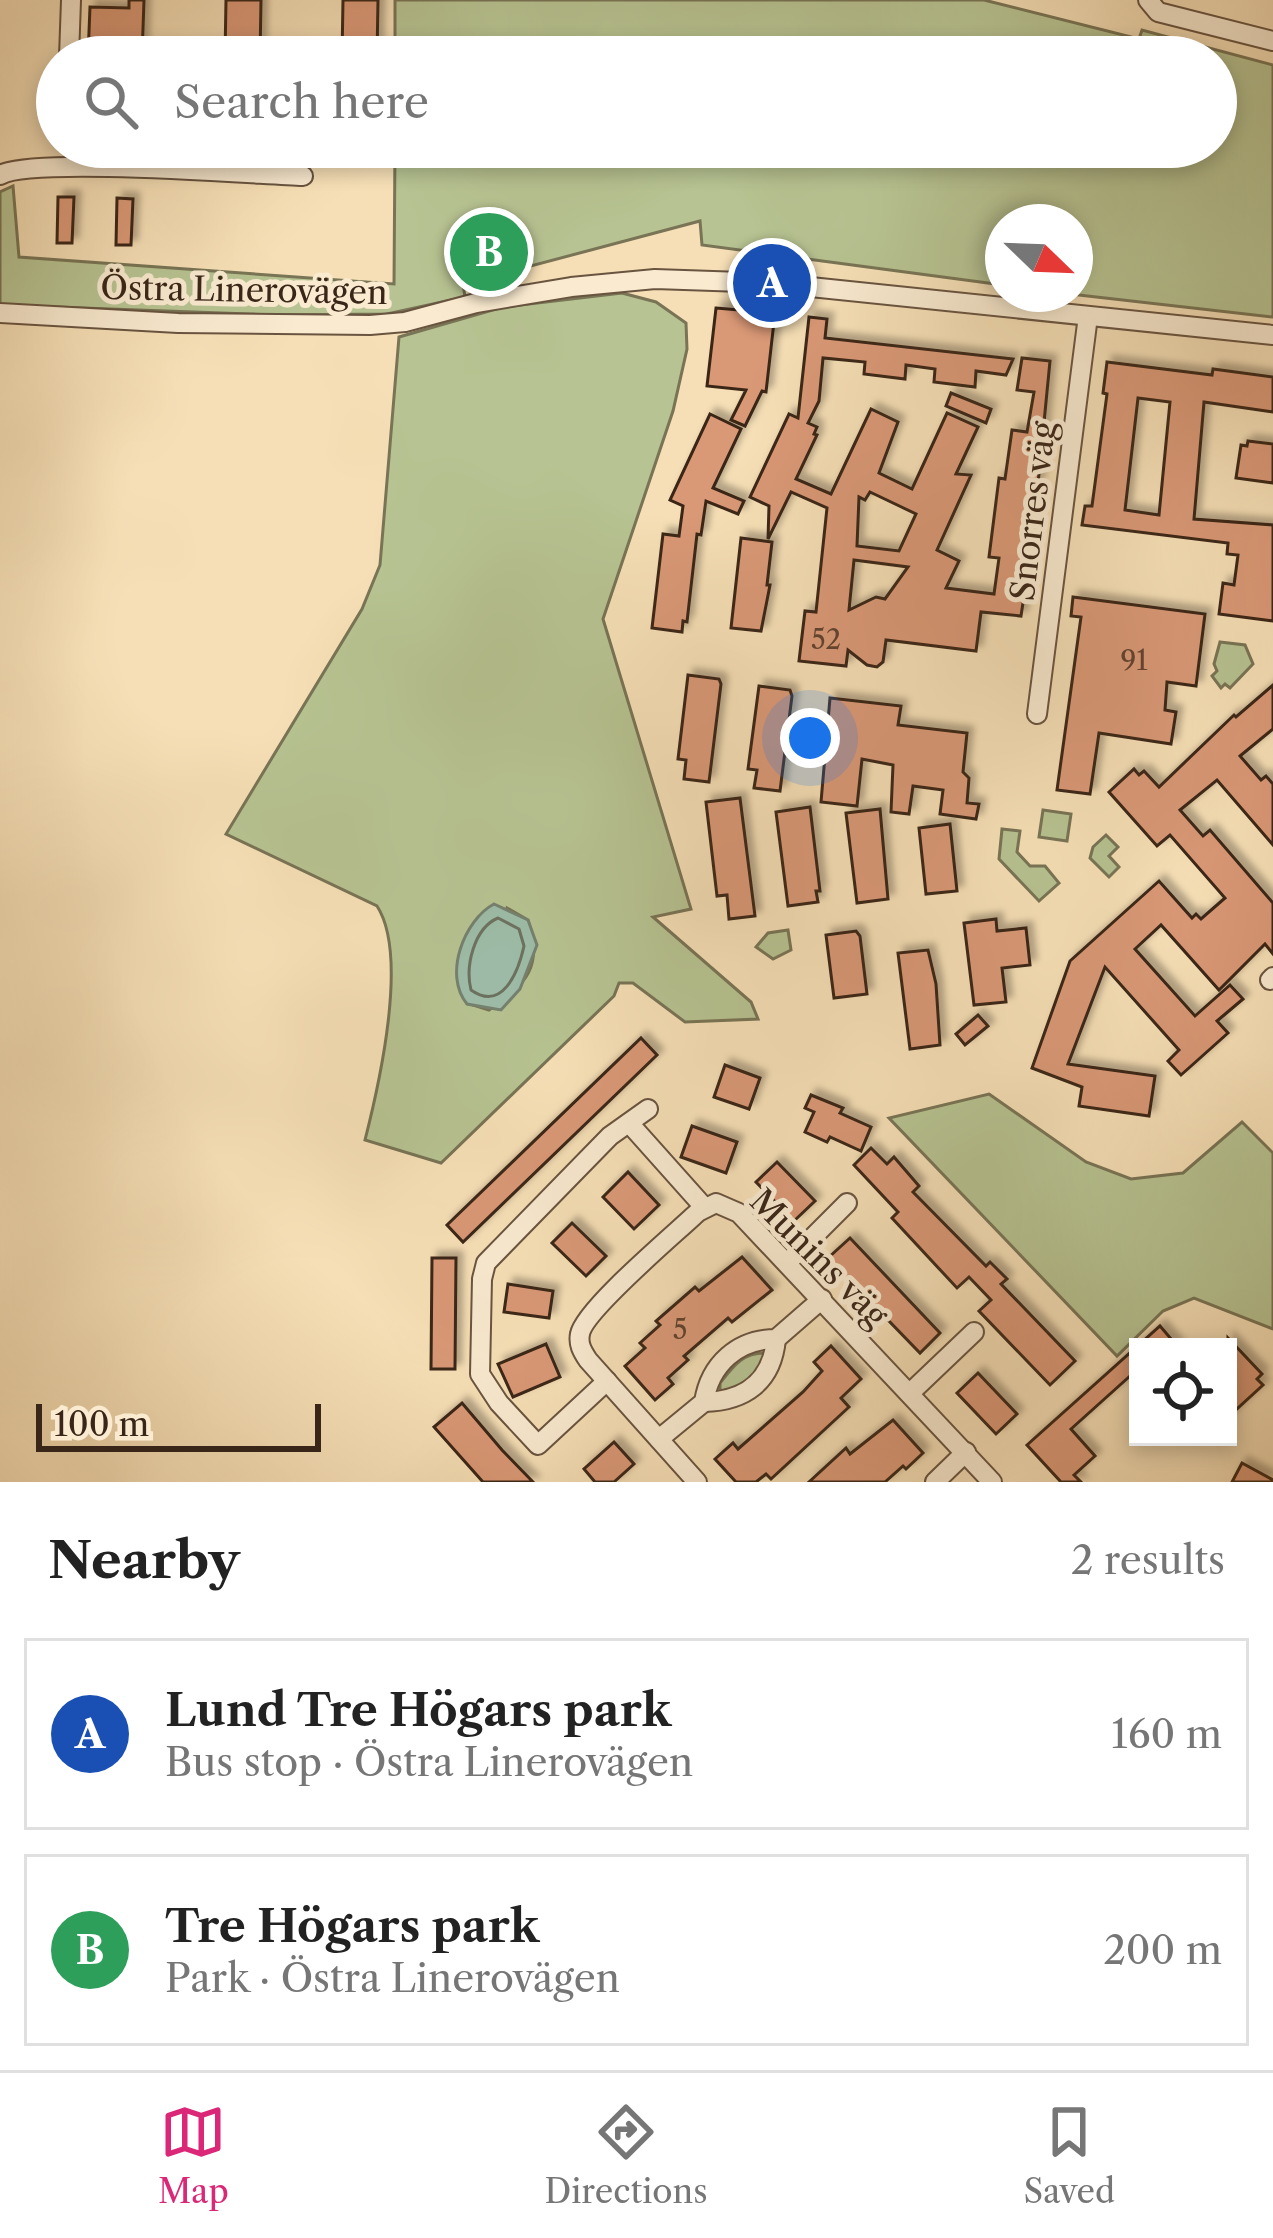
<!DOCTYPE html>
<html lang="en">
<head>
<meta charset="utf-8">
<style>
	:root { --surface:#fff; --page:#f6f6f6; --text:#222; --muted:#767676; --line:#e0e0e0; --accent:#db2777 }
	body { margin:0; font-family:"Libre Caslon Text",serif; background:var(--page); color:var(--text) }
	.controls { position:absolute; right:36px; bottom:36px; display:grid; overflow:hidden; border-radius:0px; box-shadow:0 6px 18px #0003 }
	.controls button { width:108px; height:108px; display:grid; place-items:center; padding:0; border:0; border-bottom:3px solid var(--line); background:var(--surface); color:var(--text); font:60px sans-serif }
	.compass { position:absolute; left:985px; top:204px; width:108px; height:108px; border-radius:50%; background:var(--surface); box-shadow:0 6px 18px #0003; rotate:113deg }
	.scale { position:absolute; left:36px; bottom:30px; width:285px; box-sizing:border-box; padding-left:12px; border:6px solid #3a2618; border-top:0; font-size:33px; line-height:42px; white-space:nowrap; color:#3a2618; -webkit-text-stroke:9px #f9ead0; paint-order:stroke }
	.you { position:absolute; left:810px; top:738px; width:42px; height:42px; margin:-30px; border:9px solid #fff; border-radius:50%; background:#1a73e8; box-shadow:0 0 0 18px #1a73e833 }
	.badge { display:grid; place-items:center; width:78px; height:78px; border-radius:50%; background:var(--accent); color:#fff; font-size:39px; font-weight:700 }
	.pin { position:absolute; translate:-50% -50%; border:6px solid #fff; box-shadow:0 3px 12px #0006 }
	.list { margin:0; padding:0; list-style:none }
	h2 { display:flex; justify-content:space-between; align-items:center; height:156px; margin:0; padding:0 48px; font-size:51px }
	h2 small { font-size:39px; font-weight:400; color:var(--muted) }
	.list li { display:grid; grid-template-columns:78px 1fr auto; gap:36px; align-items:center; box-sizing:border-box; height:192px; margin:0 24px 24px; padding:0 24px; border:3px solid var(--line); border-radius:0px }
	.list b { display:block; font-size:45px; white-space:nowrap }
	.list p { margin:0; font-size:39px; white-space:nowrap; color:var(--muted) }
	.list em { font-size:39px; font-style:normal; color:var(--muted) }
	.icon { flex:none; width:66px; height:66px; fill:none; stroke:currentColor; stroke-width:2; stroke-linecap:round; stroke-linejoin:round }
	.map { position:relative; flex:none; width:1273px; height:1482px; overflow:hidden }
	.search { position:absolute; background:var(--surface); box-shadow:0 6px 18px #0003; left:36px; right:36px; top:36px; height:132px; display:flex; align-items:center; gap:30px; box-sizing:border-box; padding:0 42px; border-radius:66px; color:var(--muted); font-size:45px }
	.sheet { height:588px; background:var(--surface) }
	nav { display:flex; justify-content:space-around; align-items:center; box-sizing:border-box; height:168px; border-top:3px solid var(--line); background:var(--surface); font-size:33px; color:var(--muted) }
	nav a { display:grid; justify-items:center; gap:6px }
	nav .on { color:var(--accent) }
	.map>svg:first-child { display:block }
	.green { fill:#b7c392; stroke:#787455; stroke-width:3; fill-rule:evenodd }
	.water { fill:#9dbda9; stroke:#75816f; stroke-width:3 }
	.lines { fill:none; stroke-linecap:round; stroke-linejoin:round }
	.shore { stroke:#6c7260; stroke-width:3 }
	.building { fill:#d99876; stroke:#3a2618; stroke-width:3; fill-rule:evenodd; filter:url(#shadow) }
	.street-casing { stroke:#695440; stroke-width:22 }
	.street { stroke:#f9ead0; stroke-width:18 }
	.labels { text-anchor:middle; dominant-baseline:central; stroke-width:10; stroke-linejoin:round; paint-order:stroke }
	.number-label { font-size:27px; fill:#624230 }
	.street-label { font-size:33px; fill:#3a2618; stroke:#f9ead0 }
</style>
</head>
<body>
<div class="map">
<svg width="1273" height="1482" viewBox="0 0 1273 1482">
	<defs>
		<filter id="shadow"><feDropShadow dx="6" dy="-6" stdDeviation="3" flood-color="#0004"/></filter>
	</defs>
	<rect width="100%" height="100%" fill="#f6dfb6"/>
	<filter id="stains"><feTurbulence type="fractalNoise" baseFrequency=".00167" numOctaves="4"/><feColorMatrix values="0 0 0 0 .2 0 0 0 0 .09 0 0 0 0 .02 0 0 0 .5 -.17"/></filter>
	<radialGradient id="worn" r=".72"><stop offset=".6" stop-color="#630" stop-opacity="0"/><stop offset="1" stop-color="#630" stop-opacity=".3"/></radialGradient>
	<g class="green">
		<polygon points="395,0 984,0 1139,39 1142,30 1273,65 1273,317 1070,294 1075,294 1075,222 1003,222 1003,285 702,245 700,221 463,284 465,297 387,314 274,315 0,305 0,192 13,186 19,257 394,284 395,147 1216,147 1216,57 395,57"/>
		<path d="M622 293 656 302 686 323 687 349 673 411 603 619 691 909 653 917 751 1002 758 1019 685 1022 633 983H619L614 996 441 1163 365 1140C379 1085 409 955 377 906L226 834 362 609 380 565 399 337 503 307ZM507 908 528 920C544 966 526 985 489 1010L467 1003Z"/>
		<polygon points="1220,642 1245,645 1253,664 1230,688 1225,684 1221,688 1212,676 1217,671 1214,664"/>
		<polygon points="1043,810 1071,814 1067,841 1039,837"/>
		<polygon points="1002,829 1020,831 1017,852 1030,866 1045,866 1059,883 1039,901 999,859"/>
		<polygon points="1106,835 1118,847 1109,856 1119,867 1109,877 1090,858 1093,847"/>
		<polygon points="788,930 791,950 773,959 756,947 768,933"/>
		<polygon points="989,1094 1086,1162 1131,1179 1183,1173 1242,1122 1273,1153 1273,1329 1194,1298 1163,1311 1117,1356 889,1118"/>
		<path d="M764 1353 766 1359 748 1381 727 1394 720 1392V1383C733 1367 742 1353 764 1353Z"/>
	</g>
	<path class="water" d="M494 904 528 920 537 945 520 989 501 1010 467 1004C443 975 464 920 494 904Z"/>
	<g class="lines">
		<path class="shore" d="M498 918 519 929 524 946C518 973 502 1012 471 990 465 966 474 928 498 918Z"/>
	</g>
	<g class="building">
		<polygon points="129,0 144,0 142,57 88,57 90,7 129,8"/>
		<polygon points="226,0 261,0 260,57 225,57"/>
		<polygon points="343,0 378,0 377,57 342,57"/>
		<polygon points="58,197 74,197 72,243 57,243"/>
		<polygon points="117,198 133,199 131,245 116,245"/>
		<polygon points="716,308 775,313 766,392 762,391 745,426 731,420 746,390 707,386"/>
		<path d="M809 317 827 319 825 338 1013 359 1006 375 976 371 975 387 934 382 935 369 906 365 905 379 864 374 865 362 823 358 819 401 808 423 817 427 814 434 817 435 796 479 831 494 871 409 898 422 879 473 912 489 947 413 978 427 956 474 971 475 937 550 959 561 946 588 994 594 999 558 989 557 999 478 1005 479 1012 430 1027 432 1034 392 1017 390 1022 358 1050 361 1038 484 1031 483 1019 575 1027 576 1021 616 981 612 976 651 886 640 883 662 877 667 867 665 848 650 846 666 799 661 805 611 816 612 827 508 791 492 768 539 769 506 750 497 789 414 798 418ZM870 492 916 514 899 551 857 546 859 497 865 500ZM854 560 908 567 885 599 876 597 849 610Z"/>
		<path d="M1107 362 1212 375 1213 369 1273 377V412L1204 402 1194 519 1273 525V621L1219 614 1223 583 1234 585 1238 555 1227 554 1228 543 1082 525 1085 506H1092L1107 394 1103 393ZM1138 398 1170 402 1159 515 1125 510Z"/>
		<polygon points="951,393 991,409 986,423 946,406"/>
		<polygon points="710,414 741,429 713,488 744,501 738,514 706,501 701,535 697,534 687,622 683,621 682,632 652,628 663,534 679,536 683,506 670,500"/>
		<polygon points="1248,441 1273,444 1273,483 1236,478 1241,445 1247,446"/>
		<polygon points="741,538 772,542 767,585 770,585 761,631 731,628"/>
		<polygon points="1073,597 1205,614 1196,686 1167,682 1165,710 1176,712 1171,744 1099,733 1090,794 1057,790 1081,617 1071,616"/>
		<polygon points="688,675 719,679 721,684 709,782 684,779 686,760 678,759"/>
		<polygon points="1273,685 1273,729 1240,756 1261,780 1266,776 1273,784 1273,845 1217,780 1180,810 1203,836 1210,830 1273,903 1273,954 1265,944 1219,990 1161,925 1135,949 1195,1016 1230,985 1243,999 1217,1021 1228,1033 1181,1075 1168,1061 1179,1050 1105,967 1068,1064 1155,1076 1149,1116 1079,1106 1082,1087 1032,1068 1070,961 1159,881 1192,918 1196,914 1201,919 1225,898 1170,835 1157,846 1109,792 1134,769 1139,775 1144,771 1159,787 1234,715 1236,717"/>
		<polygon points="759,686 790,690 792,696 780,791 754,788 757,770 748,769"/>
		<polygon points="830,698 901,706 898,725 967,733 963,772 969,778 967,803 979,804 976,819 940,814 943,790 913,786 909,814 891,812 893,765 862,759 857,806 821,802"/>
		<polygon points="740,798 755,916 729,919 727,895 717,896 706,802"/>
		<polygon points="810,807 820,891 816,891 818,902 788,906 776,812"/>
		<polygon points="880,809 888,899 857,903 846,813"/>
		<polygon points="950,824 957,891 926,894 919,828"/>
		<polygon points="996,919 997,931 1026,928 1030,965 1002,968 1006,1002 974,1005 964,923"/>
		<polygon points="856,931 860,936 867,994 834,998 826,935"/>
		<polygon points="928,950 936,984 940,1045 910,1049 898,953"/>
		<polygon points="978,1015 988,1026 965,1045 956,1034"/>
		<polygon points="641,1038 657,1055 463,1242 447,1225"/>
		<polygon points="725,1065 760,1078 749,1109 714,1097"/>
		<polygon points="811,1095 843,1108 840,1113 871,1127 861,1151 830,1137 827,1142 805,1132 814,1112 805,1108"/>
		<polygon points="692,1126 737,1142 726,1173 681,1157"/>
		<polygon points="871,1148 887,1164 894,1157 919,1186 913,1192 986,1266 990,1262 1007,1279 1001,1284 1075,1361 1050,1385 979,1311 991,1300 969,1277 957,1288 892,1218 898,1212 854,1165"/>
		<polygon points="777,1162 815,1201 794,1221 756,1182"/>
		<polygon points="628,1172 659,1205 634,1229 603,1197"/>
		<polygon points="572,1223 606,1256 586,1276 552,1243"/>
		<polygon points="850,1238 940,1333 920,1353 828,1258"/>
		<polygon points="742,1257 772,1290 732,1322 728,1318 684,1356 688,1360 668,1378 673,1384 655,1400 625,1366 645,1348 640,1343 660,1325 656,1321 695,1287 699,1291"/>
		<polygon points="432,1258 456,1258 455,1369 431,1369"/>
		<polygon points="508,1284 553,1291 549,1318 504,1312"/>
		<polygon points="1160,1326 1178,1347 1138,1347 1138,1385 1130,1376 1071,1429 1095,1456 1074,1475 1081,1482 1061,1482 1027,1445"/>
		<polygon points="1228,1338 1262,1374 1257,1379 1263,1385 1228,1417"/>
		<polygon points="546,1344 560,1377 513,1397 498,1364"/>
		<polygon points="831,1346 861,1379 841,1398 849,1407 771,1479 766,1474 756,1482 736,1482 715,1459 733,1443 738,1449 803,1392 822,1371 814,1362"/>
		<polygon points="978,1373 1017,1414 996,1434 957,1393"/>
		<polygon points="462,1403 502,1450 533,1482 483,1482 434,1427"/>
		<polygon points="893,1420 923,1453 906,1469 903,1466 885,1482 809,1482 846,1448 850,1454"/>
		<polygon points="614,1442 634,1464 614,1482 595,1482 584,1469"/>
		<polygon points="1242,1463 1273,1480 1273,1482 1232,1482"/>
	</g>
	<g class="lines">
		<g class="street-casing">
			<g id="street">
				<polyline points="1148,0 1158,12 1273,41"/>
				<polyline points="69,57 71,0"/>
				<path d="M0 175C33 157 251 174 303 176"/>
				<polyline points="0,313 178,323 370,325 405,322 476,303 571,287 655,279 772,283 1273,335"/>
				<polyline points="1037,714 1088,316"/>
				<polyline points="1270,980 1273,977"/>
				<polyline points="629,1123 704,1207"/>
				<polyline points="787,1263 847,1203"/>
				<polyline points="607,1381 538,1445 499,1403 480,1374 482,1279 486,1263 610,1136 648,1109"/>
				<polyline points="910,1393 974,1332"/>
				<path d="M704 1402C745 1401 772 1382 776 1339"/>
				<path d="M659 1439 704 1402C710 1364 738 1339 776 1339L822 1299"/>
				<path d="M697 1482 588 1360C582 1351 578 1344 580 1334 584 1310 676 1233 698 1212L716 1203 739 1213 992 1482"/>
				<polyline points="935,1482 966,1452"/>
			</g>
		</g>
		<use href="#street" class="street"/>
	</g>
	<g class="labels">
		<g class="number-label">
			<text x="826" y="639">52</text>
			<text x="1134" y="660">91</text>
			<text x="680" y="1329">5</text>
		</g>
		<g class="street-label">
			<text transform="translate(244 290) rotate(1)">Östra Linerovägen</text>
			<text transform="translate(1033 511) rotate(-83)">Snorres väg</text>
			<text transform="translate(819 1258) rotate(45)">Munins väg</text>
		</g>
	</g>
	<rect width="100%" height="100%" filter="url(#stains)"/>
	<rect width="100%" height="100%" fill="url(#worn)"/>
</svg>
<div class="controls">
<button><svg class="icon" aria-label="locate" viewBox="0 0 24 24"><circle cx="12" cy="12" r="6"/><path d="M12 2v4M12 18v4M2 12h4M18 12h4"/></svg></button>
</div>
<svg class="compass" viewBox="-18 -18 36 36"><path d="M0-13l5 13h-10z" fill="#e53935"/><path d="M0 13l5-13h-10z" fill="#767676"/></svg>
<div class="scale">100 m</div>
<div class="you"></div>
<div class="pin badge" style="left:772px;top:283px;background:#1a4fb4">A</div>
<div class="pin badge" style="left:489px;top:252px;background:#2e9e5b">B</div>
<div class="search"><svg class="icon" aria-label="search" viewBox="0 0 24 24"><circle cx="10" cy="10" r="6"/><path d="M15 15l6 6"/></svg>Search here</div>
</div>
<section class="sheet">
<h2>Nearby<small>2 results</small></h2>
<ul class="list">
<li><span class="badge" style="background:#1a4fb4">A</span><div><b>Lund Tre Högars park</b><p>Bus stop · Östra Linerovägen</p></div><em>160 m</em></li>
<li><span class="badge" style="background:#2e9e5b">B</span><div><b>Tre Högars park</b><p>Park · Östra Linerovägen</p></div><em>200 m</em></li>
</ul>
</section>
<nav>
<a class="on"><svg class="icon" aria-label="map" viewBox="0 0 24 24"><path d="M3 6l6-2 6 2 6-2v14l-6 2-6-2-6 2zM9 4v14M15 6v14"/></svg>Map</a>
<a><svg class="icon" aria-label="directions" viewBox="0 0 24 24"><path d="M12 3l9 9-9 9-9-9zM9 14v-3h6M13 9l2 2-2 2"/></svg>Directions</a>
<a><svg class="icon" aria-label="saved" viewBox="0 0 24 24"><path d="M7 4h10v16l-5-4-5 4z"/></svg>Saved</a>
</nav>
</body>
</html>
